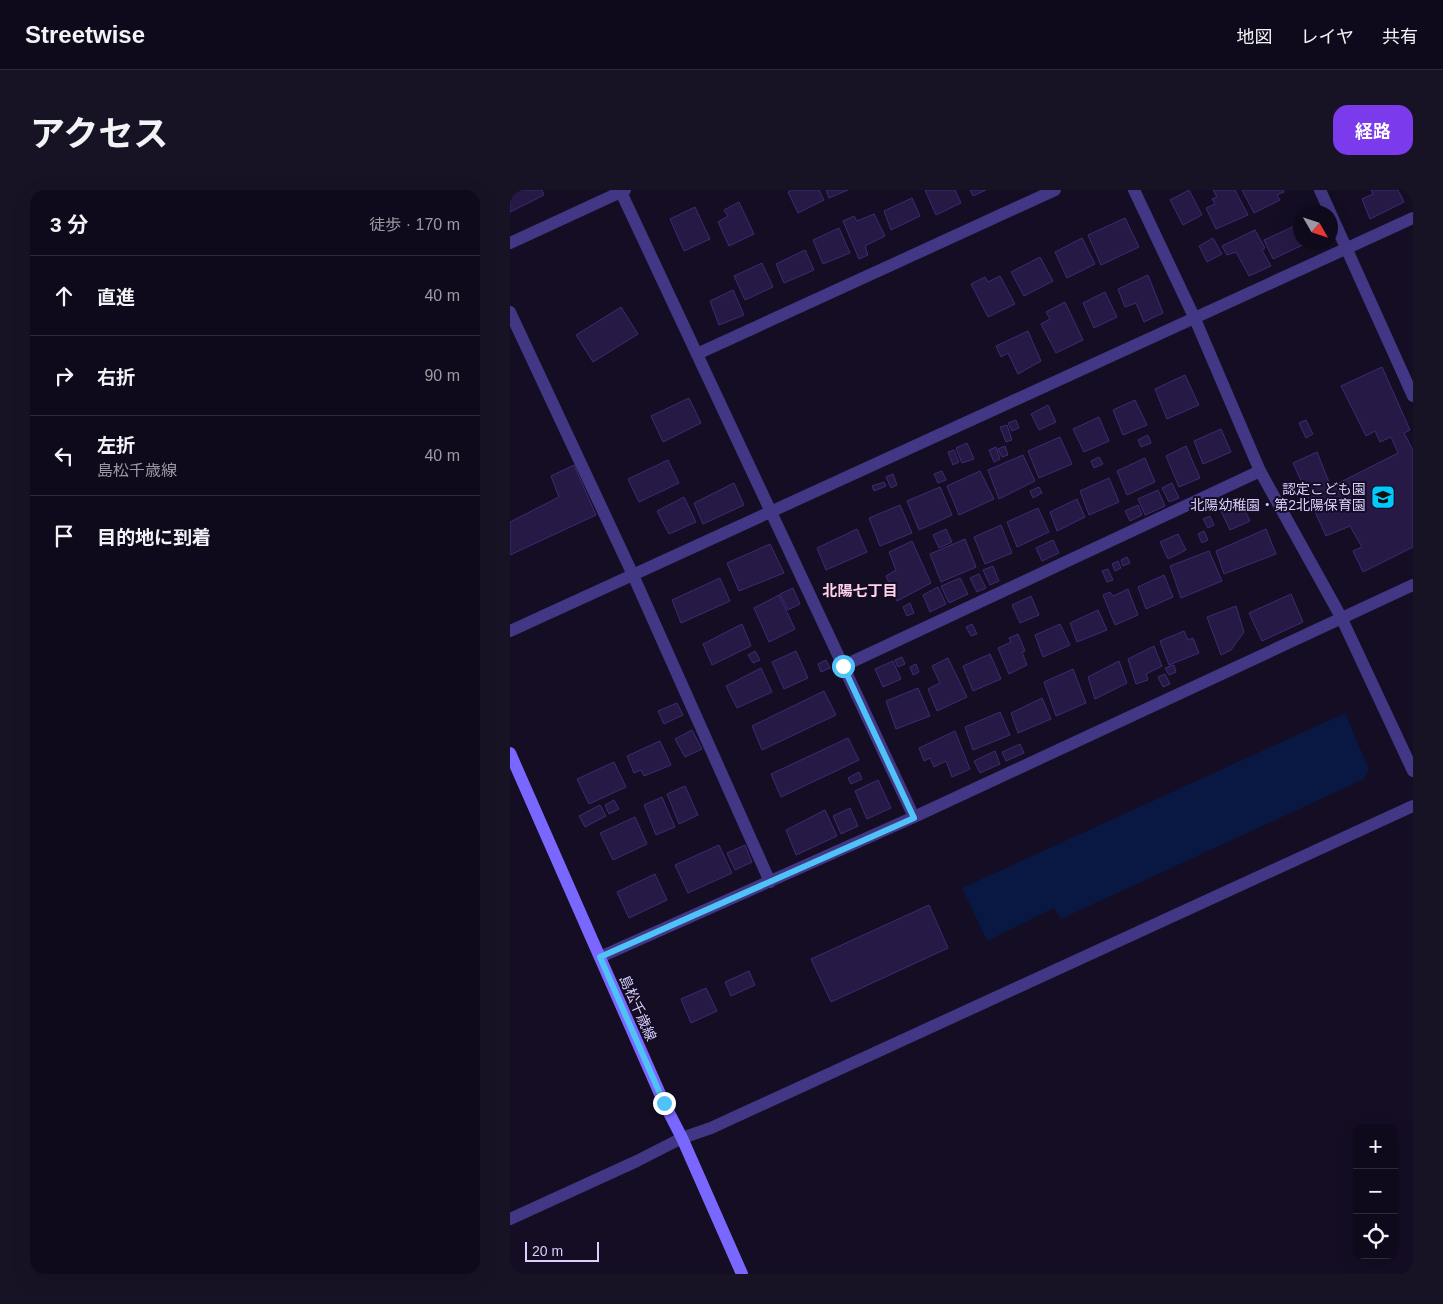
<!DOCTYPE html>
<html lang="ja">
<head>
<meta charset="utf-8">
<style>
	:root { --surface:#0f0a1b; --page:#181324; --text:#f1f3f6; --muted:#9b9aa3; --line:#2f2b3a; --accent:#7c3aed }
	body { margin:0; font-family:Helvetica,"Noto Sans JP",sans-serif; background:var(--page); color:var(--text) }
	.controls { position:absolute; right:15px; bottom:15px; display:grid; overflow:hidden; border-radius:10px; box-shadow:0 5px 20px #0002 }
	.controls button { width:45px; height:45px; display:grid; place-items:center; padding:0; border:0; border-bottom:1px solid var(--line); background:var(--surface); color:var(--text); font:25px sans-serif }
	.compass { position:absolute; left:783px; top:15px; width:45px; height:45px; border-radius:50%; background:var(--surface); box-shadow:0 5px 20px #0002; rotate:129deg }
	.scale { position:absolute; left:15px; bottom:12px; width:74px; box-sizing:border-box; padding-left:5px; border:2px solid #dad0ff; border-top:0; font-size:14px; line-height:18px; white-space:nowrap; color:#dad0ff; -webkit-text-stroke:4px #140d24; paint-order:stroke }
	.stop { position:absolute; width:15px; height:15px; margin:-11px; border:4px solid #4fc3f7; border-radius:50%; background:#fff }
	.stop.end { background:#4fc3f7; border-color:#fff; box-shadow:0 1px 5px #0008 }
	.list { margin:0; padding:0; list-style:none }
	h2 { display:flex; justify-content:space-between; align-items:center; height:65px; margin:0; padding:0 20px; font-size:21px }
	h2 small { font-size:16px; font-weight:400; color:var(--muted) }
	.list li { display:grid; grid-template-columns:32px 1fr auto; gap:15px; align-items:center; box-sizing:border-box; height:80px; padding:0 20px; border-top:1px solid var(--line) }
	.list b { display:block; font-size:19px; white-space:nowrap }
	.list p { margin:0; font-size:16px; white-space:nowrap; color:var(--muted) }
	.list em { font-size:16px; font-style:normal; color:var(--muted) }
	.icon { flex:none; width:28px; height:28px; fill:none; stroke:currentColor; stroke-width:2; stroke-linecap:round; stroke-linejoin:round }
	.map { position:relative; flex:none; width:903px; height:1084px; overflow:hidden; border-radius:15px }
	header { display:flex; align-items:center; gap:30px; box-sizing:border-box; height:70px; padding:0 25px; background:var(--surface); border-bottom:1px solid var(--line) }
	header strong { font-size:24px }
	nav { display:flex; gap:28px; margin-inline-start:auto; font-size:18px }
	.intro { display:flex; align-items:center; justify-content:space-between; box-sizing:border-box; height:120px; padding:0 30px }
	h1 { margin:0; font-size:35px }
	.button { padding:12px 22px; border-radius:15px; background:var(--accent); color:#fff; font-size:18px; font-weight:700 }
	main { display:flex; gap:30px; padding:0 30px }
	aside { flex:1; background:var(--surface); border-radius:15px; box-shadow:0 5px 20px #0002 }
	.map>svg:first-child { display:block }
	.water { fill:#081842 }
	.building { fill:#261945; stroke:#402a72 }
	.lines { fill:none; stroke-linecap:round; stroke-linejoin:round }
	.minor { stroke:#423784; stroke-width:12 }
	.tertiary { stroke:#423784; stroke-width:12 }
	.secondary { stroke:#7a67ff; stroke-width:12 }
	.route { stroke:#4fc3f7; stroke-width:6 }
	.labels { text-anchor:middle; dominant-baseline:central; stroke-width:4; stroke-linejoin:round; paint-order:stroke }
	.poi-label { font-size:14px; fill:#dad0ff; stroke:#140d24; text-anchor:end }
	.street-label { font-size:14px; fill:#dad0ff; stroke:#140d24 }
	.neighbourhood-label { font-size:15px; font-weight:bold; fill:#ffd2ea; stroke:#140d24 }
</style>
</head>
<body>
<header>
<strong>Streetwise</strong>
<nav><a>地図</a><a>レイヤ</a><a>共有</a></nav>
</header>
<div class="intro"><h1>アクセス</h1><a class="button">経路</a></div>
<main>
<aside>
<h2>3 分<small>徒歩 · 170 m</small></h2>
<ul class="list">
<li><svg class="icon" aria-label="ahead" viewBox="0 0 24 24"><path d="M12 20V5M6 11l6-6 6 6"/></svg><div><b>直進</b></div><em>40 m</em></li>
<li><svg class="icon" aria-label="right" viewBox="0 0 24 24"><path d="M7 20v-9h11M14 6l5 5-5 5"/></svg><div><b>右折</b></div><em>90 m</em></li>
<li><svg class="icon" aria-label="left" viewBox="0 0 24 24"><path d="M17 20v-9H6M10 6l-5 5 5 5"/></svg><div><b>左折</b><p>島松千歳線</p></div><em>40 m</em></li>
<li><svg class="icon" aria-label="arrive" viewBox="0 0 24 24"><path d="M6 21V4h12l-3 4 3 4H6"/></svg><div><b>目的地に到着</b></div></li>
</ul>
</aside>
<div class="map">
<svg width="903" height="1084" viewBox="0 0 903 1084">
	<rect width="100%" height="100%" fill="#140d24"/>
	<polygon class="water" points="835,523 859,579 854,589 551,729 544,718 477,751 452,698"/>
	<g class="building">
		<polygon points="0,0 32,0 34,5 0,22"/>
		<polygon points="282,0 309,0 314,10 288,23 278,2"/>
		<polygon points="316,0 338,0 319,8"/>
		<polygon points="415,0 445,0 451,13 426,25"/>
		<polygon points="460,0 476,0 463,6"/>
		<polygon points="679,0 692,25 673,35 660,10"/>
		<polygon points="703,0 725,0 738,25 706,39 696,18 705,14 702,9 707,7"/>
		<polygon points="732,0 773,0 774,2 767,5 770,10 744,23"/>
		<polygon points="861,0 888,0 894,12 860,29 852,9 863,4"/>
		<polygon points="402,8 410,26 381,40 374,21"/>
		<polygon points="229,12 244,44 219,56 208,32 218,26 214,20"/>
		<polygon points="185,17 200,49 174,61 160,29"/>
		<polygon points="364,24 375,46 355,56 358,65 349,69 333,31 344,26 347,31"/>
		<polygon points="615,28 629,57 591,75 578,45"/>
		<polygon points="789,34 791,38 791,52 797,53 763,69 754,50"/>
		<polygon points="329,38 340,63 313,74 303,50"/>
		<polygon points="745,40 755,58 752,60 761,76 739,86 726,62 717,65 712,56"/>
		<polygon points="572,48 585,74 557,88 545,62"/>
		<polygon points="703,48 712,64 697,72 689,56"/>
		<polygon points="295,60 304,80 274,93 266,74"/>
		<polygon points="530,67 543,91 514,106 501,82"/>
		<polygon points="252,73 263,97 235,110 224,86"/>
		<polygon points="638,85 653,123 634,132 626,113 615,117 608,99"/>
		<polygon points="490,86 505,114 478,127 461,94 475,87 478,92"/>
		<polygon points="223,100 234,125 209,135 200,111"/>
		<polygon points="595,102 607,127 584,138 573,113"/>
		<polygon points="555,112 573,150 546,163 531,134 540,129 536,122"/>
		<polygon points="111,117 128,144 83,172 66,145"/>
		<polygon points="518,141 531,171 508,184 498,163 491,167 486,156"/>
		<polygon points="872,177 900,240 894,243 903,260 903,357 853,382 843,361 852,357 840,336 816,346 783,273 807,262 821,297 888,263 881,247 870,252 865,241 856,246 831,196"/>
		<polygon points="675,185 689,215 657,229 645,199"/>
		<polygon points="179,208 191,233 153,252 141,226"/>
		<polygon points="625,210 637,235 613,245 603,220"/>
		<polygon points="538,215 546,232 529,240 521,224"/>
		<polygon points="589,227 599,251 574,262 563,239"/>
		<polygon points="506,230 509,238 502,241 498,233"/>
		<polygon points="796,230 803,244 796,248 789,233"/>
		<polygon points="497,235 502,250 496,252 490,237"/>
		<polygon points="711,239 721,262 693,274 684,251"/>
		<polygon points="638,245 641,253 631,257 628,250"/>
		<polygon points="550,247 562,274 529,288 518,261"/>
		<polygon points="457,253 464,269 452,273 446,258"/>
		<polygon points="495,256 498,265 492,267 488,259"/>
		<polygon points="676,256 690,288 669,297 656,266"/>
		<polygon points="486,257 490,269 484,272 479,260"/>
		<polygon points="444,260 449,272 443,275 438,262"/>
		<polygon points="513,265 525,291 489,309 478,280"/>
		<polygon points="589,267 593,274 584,278 581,271"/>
		<polygon points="635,268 645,292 617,305 607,281"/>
		<polygon points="158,270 169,293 129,312 118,289"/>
		<polygon points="64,275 86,325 0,365 0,332 49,307 41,286"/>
		<polygon points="432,281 436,290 428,293 424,284"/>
		<polygon points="470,281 484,309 449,325 437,296"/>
		<polygon points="383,284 387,295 381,298 376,287"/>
		<polygon points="599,288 609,312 579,325 570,301"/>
		<polygon points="374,292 376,296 364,301 362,296"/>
		<polygon points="224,293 234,315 193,334 184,313"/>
		<polygon points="662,293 669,308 659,312 652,298"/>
		<polygon points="430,297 442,325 409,340 397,311"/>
		<polygon points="529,297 532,303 523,308 520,301"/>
		<polygon points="648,300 655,316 635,325 628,309"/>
		<polygon points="174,307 186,332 159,344 147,321"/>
		<polygon points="567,309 575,327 547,341 540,322"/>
		<polygon points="731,312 740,331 720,340 711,321"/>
		<polygon points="390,315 402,343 370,356 359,328"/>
		<polygon points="628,315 632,325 620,331 615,321"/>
		<polygon points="528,318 539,342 507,357 497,332"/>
		<polygon points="700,326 704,335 698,338 693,329"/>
		<polygon points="491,335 502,363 475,374 464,347"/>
		<polygon points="347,339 357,362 316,380 307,358"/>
		<polygon points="436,339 442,352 429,358 423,345"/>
		<polygon points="756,339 766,364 714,384 706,361"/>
		<polygon points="694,341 698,350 692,353 688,344"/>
		<polygon points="668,344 676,360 658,369 650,352"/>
		<polygon points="455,349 466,377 431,392 420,364"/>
		<polygon points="543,350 549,363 532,371 526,358"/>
		<polygon points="402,351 421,393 387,411 376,386 386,380 379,362"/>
		<polygon points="260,354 274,383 229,401 217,373"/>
		<polygon points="699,361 712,391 671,408 660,376"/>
		<polygon points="617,367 620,373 613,376 611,370"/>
		<polygon points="608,371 611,378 605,381 602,374"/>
		<polygon points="483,376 489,391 480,395 473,380"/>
		<polygon points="598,379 603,390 597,392 592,381"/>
		<polygon points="469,384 476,398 467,402 460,388"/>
		<polygon points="654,385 663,407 636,419 628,397"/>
		<polygon points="210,388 220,411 171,433 162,410"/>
		<polygon points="450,388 458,404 439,413 431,396"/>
		<polygon points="428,397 436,414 420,422 413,405"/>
		<polygon points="283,398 290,414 278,420 270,404"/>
		<polygon points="618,399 628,425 605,435 593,405 600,402 603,406"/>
		<polygon points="781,404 793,432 752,451 739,423"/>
		<polygon points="269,405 285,439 259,452 244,418"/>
		<polygon points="521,406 529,425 510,433 502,415"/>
		<polygon points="400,413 404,423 397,426 393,417"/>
		<polygon points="726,416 734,442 721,460 711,465 697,427"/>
		<polygon points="588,420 597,440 567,452 560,433"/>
		<polygon points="232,434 241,456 202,475 193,454"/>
		<polygon points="462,434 467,444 461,446 456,437"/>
		<polygon points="550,434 560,455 533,467 525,445"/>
		<polygon points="674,441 678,450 683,448 689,463 659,475 650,451"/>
		<polygon points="508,444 515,461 512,462 517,475 499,484 488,458 501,452 499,448"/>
		<polygon points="644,456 652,476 636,484 638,490 626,494 618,469"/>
		<polygon points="245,461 250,470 243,473 238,465"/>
		<polygon points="286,461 298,488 274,499 262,472"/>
		<polygon points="480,464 491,489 463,501 453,476"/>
		<polygon points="392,467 395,474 388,477 385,470"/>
		<polygon points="438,468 457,507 427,521 418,499 430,493 422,476"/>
		<polygon points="316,470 320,478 311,482 308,474"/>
		<polygon points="383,471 391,489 373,497 365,479"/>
		<polygon points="609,471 617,493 585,509 578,487"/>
		<polygon points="406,474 409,482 403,485 400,477"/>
		<polygon points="664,475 666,482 659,485 655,478"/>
		<polygon points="251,478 262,502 227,518 216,496"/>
		<polygon points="563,479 576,513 546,526 534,492"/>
		<polygon points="655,484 660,494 653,497 648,487"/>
		<polygon points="408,498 420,526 386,539 376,511"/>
		<polygon points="314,501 326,525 252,560 242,536"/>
		<polygon points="532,508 541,529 508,543 501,523"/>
		<polygon points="167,513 173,525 154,534 148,521"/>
		<polygon points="490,522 500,545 463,560 455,537"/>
		<polygon points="182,540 192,559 175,567 165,549"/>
		<polygon points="445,541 460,579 442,587 436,571 424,577 420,568 414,571 409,558"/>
		<polygon points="338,548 349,570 271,607 261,584"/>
		<polygon points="150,551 161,575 134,586 131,580 124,583 117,566"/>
		<polygon points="510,554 514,563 496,571 492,562"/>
		<polygon points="485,561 490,574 470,583 464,571"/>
		<polygon points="104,572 116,597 79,614 67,589"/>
		<polygon points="349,582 352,589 341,594 338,588"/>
		<polygon points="368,590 381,618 357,629 345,601"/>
		<polygon points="175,596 188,625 169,634 157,604"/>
		<polygon points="152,607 165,637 146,645 134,615"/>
		<polygon points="104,610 109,619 99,624 95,615"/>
		<polygon points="90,615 96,626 75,637 69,626"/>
		<polygon points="340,618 348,636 331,644 323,626"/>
		<polygon points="315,620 327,646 286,665 276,640"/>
		<polygon points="125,627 137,654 103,670 90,643"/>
		<polygon points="209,655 222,683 178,703 165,675"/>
		<polygon points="235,655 242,672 225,680 217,663"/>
		<polygon points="145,684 157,710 119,728 107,702"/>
		<polygon points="419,715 438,758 321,812 301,769"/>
		<polygon points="239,781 245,795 221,806 215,792"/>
		<polygon points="196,798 207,821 181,833 171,809"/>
	</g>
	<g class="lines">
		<g class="minor">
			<polyline points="110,0 404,627"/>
			<polyline points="810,0 903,206"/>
			<polyline points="0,122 123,385 260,692"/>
			<polyline points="187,164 545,0"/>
			<polyline points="0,441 903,28"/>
			<polyline points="333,476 750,281"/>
			<polyline points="90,767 404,627 903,395"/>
		</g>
		<g class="tertiary">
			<polyline points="624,0 685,129 750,281 831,427 903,581"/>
			<polyline points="0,53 115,0"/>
			<polyline points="0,1029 127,971 172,948 201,938 903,616"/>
		</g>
		<polyline class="secondary" points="0,563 154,913 172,948 232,1084"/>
	</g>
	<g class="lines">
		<polyline class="route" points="154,913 90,767 404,628 333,476"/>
	</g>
	<defs>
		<g id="school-square" transform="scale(1.25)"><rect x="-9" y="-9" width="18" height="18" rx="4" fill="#00cafb" stroke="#140d24"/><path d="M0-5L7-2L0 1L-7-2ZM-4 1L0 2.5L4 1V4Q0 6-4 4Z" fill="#111"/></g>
	</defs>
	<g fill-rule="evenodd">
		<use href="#school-square" x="873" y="307"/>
	</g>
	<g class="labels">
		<g class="poi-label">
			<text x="856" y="299">認定こども園<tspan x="856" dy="16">北陽幼稚園・第2北陽保育園</tspan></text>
		</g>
		<g class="street-label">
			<text transform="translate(128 818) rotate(66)">島松千歳線</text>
		</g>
		<g class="neighbourhood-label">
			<text x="350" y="400">北陽七丁目</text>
		</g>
	</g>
</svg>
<div class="controls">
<button>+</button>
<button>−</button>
<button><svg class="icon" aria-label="locate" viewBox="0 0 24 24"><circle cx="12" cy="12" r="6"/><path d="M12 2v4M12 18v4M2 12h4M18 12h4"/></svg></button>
</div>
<svg class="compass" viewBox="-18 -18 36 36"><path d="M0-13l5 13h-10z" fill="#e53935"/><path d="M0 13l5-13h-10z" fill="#9b9aa3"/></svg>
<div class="scale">20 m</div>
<div class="stop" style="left:333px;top:476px"></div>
<div class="stop end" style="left:154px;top:913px"></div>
</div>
</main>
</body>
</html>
